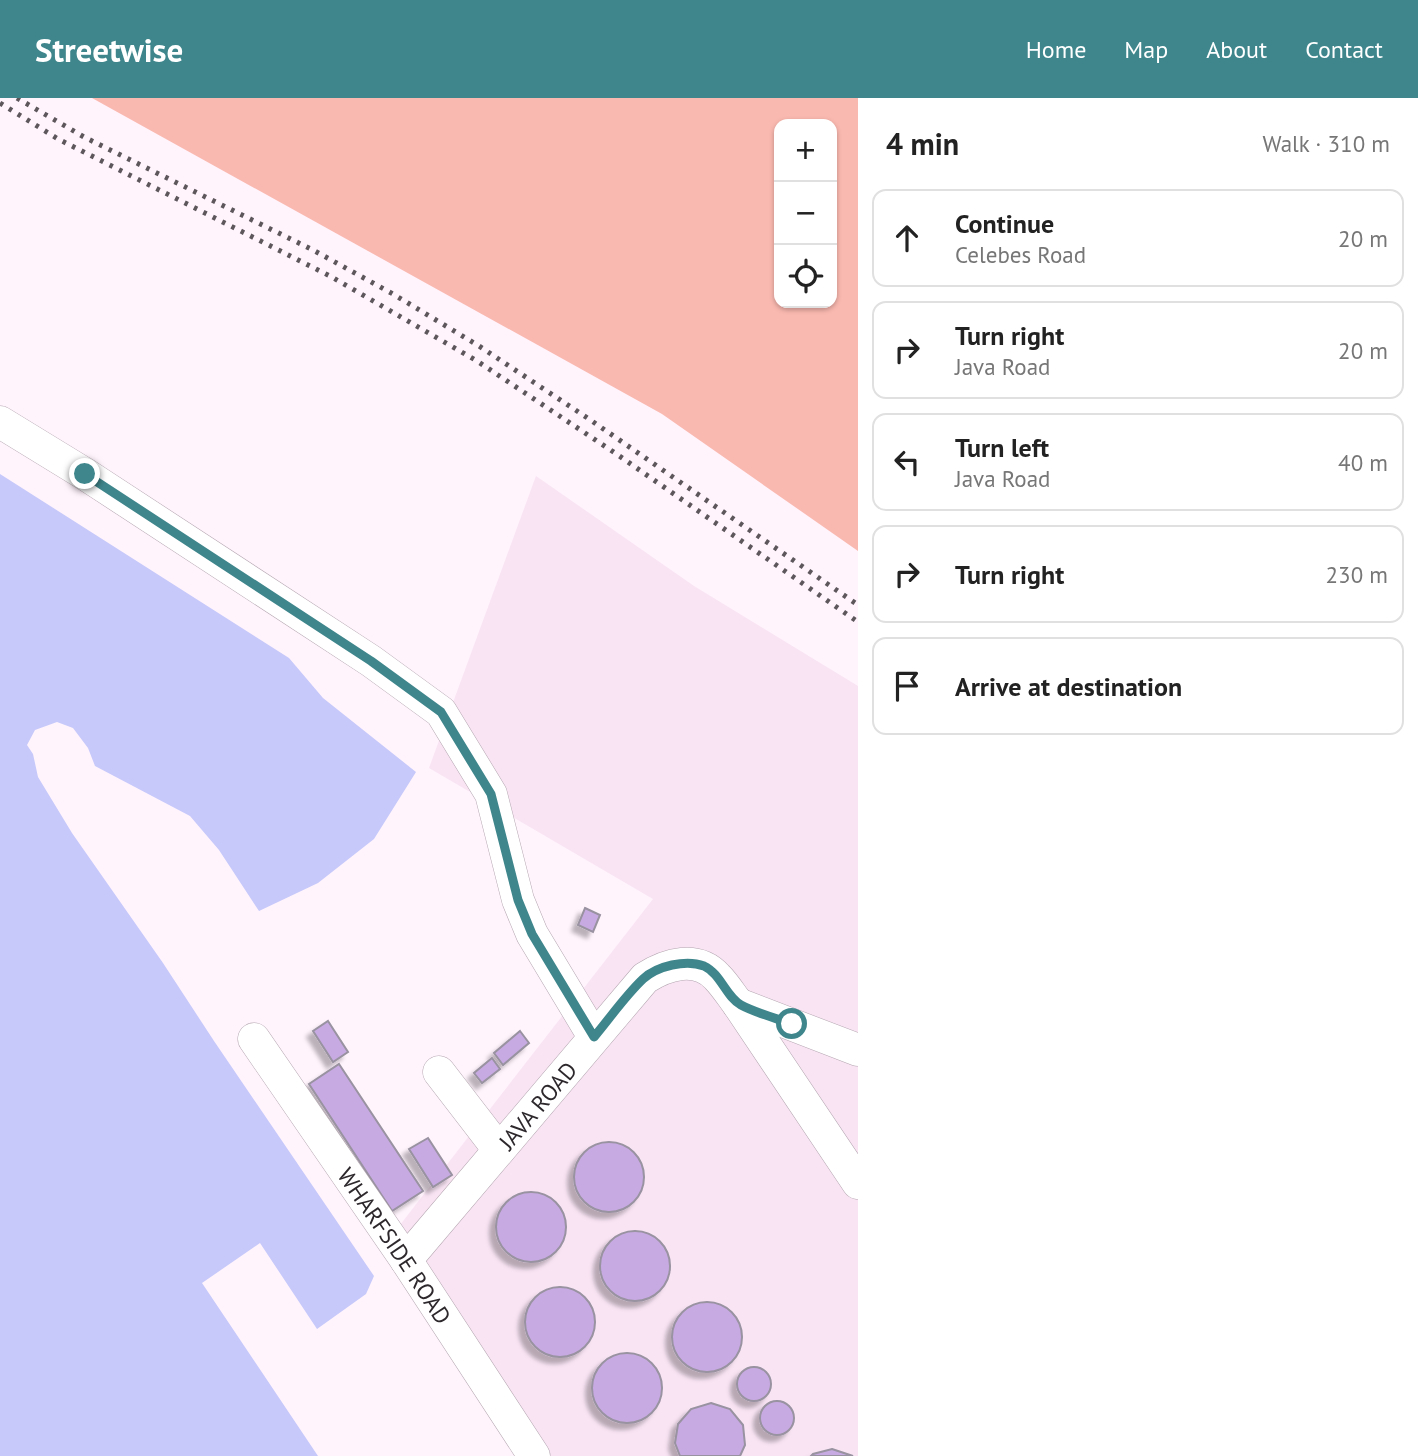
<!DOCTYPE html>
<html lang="en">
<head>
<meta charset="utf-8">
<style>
	:root { --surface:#fff; --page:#f2f2f2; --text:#222; --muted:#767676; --line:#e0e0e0; --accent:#3f868c }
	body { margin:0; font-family:"PT Sans",sans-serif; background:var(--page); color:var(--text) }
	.controls { position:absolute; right:21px; top:21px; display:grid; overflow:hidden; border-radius:14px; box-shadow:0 2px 5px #0004 }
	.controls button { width:63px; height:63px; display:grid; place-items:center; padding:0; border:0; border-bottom:2px solid var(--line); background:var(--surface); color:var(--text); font:35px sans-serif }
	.stop { position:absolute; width:21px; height:21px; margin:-16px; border:5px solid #3f868c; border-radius:50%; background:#fff }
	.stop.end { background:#3f868c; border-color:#fff; box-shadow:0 2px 7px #0008 }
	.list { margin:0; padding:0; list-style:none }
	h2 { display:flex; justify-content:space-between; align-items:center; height:91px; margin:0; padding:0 28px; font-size:30px }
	h2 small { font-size:23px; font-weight:400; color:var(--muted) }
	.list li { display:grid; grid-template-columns:46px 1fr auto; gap:21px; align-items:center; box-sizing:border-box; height:98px; margin:0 14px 14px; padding:0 14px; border:2px solid var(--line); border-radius:14px }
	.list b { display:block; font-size:26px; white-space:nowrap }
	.list p { margin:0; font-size:23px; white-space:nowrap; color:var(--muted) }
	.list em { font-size:23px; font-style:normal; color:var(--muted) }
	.icon { flex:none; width:38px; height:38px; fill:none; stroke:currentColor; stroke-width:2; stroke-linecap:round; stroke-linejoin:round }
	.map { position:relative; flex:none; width:858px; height:1358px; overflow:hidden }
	header { display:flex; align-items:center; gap:42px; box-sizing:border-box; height:98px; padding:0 35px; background:var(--accent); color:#fff }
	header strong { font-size:33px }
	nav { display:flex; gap:38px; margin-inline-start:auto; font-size:24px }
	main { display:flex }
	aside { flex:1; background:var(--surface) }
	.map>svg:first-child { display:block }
	.built { fill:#f9e4f4 }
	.green { fill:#fab9b0; fill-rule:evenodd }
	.water { fill:#c6c9fa }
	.building { fill:#c7aae2; stroke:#9992a0; stroke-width:2; filter:url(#shadow) }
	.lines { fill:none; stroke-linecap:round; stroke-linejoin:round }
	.minor-casing { stroke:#b4a6b0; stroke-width:33 }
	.minor { stroke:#fff; stroke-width:32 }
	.rail { stroke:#5d575c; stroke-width:5; stroke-dasharray:3.5 7; stroke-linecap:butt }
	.route { stroke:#3f868c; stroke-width:9 }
	.labels { text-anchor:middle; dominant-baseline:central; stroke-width:7; stroke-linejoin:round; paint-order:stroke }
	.street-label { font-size:23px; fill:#2d282c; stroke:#fff3fc }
</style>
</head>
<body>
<header>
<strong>Streetwise</strong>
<nav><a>Home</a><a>Map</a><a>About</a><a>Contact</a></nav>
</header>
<main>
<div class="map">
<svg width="858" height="1358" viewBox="0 0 858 1358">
	<defs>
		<filter id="shadow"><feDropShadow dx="-6" dy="6" stdDeviation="2" flood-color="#0004"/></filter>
	</defs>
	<rect width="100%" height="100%" fill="#fff3fc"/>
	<polygon class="built" points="536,378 694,488 858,588 858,1358 551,1358 400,1127 653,801 429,670"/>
	<path class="green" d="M92 0H858V453L662 316ZM779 26H832V205H779Z"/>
	<polygon class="water" points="0,376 289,560 323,600 416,674 374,741 318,785 259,813 219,752 190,718 95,668 88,650 73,630 57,624 35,632 27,647 33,656 38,679 72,735 163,865 214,943 374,1178 366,1196 317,1231 260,1145 202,1185 318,1358 0,1358"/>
	<g class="building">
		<polygon points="585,810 600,817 593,834 578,827"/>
		<polygon points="328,923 348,954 333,964 313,933"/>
		<polygon points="520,933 529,945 503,967 494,955"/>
		<polygon points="492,960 500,971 482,985 474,975"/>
		<polygon points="339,966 423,1093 392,1113 309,986"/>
		<polygon points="428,1040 452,1077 433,1089 409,1051"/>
		<circle cx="609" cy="1079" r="35"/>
		<circle cx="531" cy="1129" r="35"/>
		<circle cx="635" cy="1168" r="35"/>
		<circle cx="560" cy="1224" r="35"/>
		<circle cx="707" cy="1239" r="35"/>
		<circle cx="627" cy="1290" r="35"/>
		<circle cx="754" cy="1286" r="17"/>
		<circle cx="777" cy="1320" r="17"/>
		<polygon points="711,1305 730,1311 743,1327 745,1347 740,1358 680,1358 675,1345 678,1326 691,1311"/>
		<polygon points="832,1351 853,1358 811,1358 813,1356"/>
	</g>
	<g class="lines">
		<g class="minor-casing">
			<g id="minor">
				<polyline points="0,324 85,376 371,563 441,614 491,696 518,802 532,836 594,939"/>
				<polyline points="738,906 858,952"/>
				<path id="s1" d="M254 941 406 1162 534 1358"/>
				<polyline points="439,974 499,1052"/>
				<path id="s2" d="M406 1162 645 880C667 866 697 857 717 879 725 887 731 897 738 906L858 1085"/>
			</g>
		</g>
		<use href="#minor" class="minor"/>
		<g class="rail">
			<polyline points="17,0 84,39 313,152 393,196 479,248 589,321 858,507"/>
			<polyline points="0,5 58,41 330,178 477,263 615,355 858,524"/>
		</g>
	</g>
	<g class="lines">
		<path class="route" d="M85 376 371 563 441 614 491 696 518 802 532 836 594 939C610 920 625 898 643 881 657 868 686 861 704 868 721 876 726 899 741 907 756 915 775 920 792 926"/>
	</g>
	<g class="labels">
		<g class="street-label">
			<text stroke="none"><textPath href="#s2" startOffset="203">JAVA ROAD</textPath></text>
			<text stroke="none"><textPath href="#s1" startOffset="250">WHARFSIDE ROAD</textPath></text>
		</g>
	</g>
</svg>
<div class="controls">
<button>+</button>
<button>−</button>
<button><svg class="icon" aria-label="locate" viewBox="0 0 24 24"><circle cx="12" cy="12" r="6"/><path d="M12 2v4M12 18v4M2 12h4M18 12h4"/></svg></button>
</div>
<div class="stop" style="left:792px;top:926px"></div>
<div class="stop end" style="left:85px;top:376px"></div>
</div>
<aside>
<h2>4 min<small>Walk · 310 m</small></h2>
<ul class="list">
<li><svg class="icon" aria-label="ahead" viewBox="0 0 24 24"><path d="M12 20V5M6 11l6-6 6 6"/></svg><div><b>Continue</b><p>Celebes Road</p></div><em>20 m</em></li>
<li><svg class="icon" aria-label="right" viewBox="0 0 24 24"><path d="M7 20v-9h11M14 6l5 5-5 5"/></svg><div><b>Turn right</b><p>Java Road</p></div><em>20 m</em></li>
<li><svg class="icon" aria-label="left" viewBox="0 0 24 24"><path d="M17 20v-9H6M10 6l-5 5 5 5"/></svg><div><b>Turn left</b><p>Java Road</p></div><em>40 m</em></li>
<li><svg class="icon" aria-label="right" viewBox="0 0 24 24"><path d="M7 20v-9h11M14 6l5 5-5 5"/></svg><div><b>Turn right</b></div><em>230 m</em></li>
<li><svg class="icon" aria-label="arrive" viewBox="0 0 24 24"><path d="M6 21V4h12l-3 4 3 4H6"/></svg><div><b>Arrive at destination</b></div></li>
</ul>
</aside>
</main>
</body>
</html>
